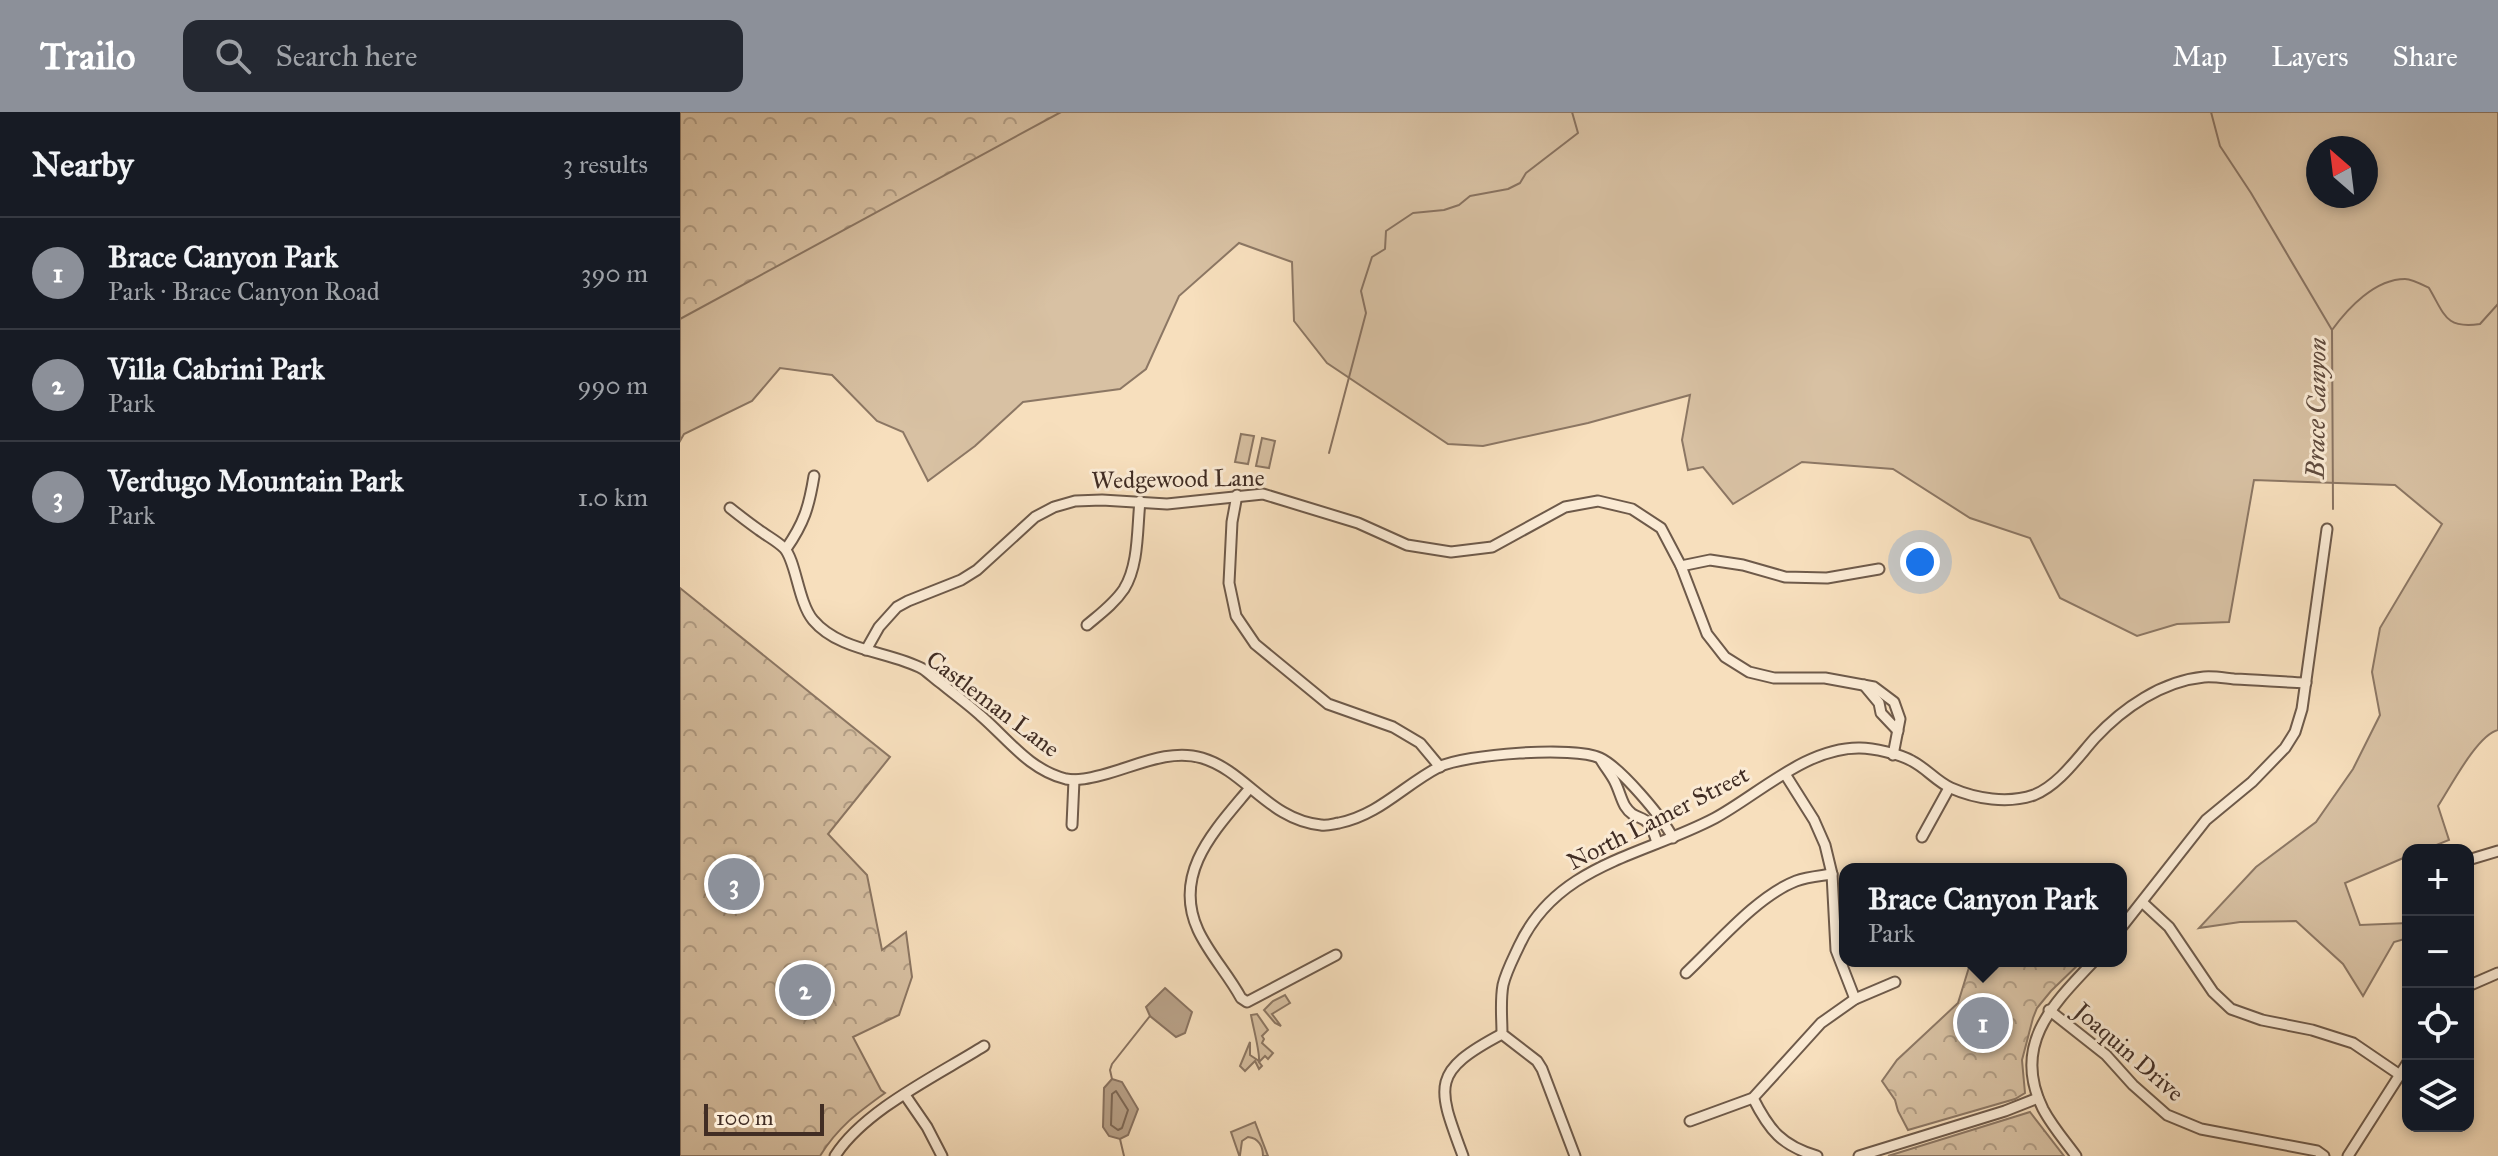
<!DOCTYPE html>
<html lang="en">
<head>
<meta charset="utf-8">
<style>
	:root { --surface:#171b24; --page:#242831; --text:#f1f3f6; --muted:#9ea1a6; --line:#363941; --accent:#8c9099 }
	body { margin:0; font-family:"IM FELL Great Primer",serif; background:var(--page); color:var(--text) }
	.controls { position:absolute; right:24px; bottom:24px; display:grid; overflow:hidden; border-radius:16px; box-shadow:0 4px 12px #0003 }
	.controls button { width:72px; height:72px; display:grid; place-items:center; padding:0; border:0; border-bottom:2px solid var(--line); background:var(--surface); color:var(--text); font:40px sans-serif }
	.compass { position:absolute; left:1626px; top:24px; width:72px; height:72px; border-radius:50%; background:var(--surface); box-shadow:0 4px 12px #0003; rotate:332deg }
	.scale { position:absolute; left:24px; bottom:20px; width:120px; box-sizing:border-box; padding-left:8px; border:4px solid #412d24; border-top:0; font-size:22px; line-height:28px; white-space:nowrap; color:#412d24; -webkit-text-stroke:6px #faead4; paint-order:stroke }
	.you { position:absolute; left:1240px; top:450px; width:28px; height:28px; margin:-20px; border:6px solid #fff; border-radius:50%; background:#1a73e8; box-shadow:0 0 0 12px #1a73e833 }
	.badge { display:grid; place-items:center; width:52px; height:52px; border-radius:50%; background:var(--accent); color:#fff; font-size:26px; font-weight:700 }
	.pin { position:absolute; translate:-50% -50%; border:4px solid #fff; box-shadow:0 2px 8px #0006 }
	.popup { position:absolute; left:1159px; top:751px; width:288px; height:104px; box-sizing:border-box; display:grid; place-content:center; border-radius:16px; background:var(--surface); filter:drop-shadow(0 2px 6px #0005); font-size:26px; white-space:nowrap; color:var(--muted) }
	.popup b { font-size:30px; color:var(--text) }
	.popup::after { content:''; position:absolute; left:50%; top:100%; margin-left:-16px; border:16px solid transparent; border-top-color:var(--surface) }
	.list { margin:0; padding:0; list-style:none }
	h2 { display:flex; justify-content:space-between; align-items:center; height:104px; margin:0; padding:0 32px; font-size:34px }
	h2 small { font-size:26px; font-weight:400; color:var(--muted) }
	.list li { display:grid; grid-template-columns:52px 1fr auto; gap:24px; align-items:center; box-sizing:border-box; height:112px; padding:0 32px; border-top:2px solid var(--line) }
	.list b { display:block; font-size:30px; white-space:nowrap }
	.list p { margin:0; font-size:26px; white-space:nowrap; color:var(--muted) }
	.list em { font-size:26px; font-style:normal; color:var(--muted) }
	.icon { flex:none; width:44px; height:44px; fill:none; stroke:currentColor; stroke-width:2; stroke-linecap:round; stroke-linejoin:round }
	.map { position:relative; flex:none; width:1818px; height:1044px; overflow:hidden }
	header { display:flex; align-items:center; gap:48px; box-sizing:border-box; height:112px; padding:0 40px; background:var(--accent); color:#fff }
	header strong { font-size:38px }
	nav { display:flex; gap:44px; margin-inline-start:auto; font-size:28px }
	.search { width:560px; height:72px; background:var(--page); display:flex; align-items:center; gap:20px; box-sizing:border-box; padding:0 28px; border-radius:16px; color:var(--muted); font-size:30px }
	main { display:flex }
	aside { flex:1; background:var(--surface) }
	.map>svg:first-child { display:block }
	.grass { fill:#d8c1a3; stroke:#8c7764; stroke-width:2; fill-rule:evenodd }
	.park { fill:url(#park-crowns); stroke:#8c7764; stroke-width:2 }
	.water { fill:#b9a289; stroke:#897361; stroke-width:2 }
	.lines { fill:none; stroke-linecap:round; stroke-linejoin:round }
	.shore { stroke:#7d6856; stroke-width:2 }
	.stream { stroke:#897361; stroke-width:2 }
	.minor-casing { stroke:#6e5a4a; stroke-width:13 }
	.minor { stroke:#faead4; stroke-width:9 }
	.labels { text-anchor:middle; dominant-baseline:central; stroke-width:6; stroke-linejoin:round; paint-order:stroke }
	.street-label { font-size:24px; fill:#412d24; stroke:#faead4 }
	.water-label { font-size:26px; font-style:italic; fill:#5f4a3d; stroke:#faead4 }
</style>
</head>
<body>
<header>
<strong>Trailo</strong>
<div class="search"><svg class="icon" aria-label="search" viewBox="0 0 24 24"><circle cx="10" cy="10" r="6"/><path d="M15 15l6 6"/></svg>Search here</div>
<nav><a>Map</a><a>Layers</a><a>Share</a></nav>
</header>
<main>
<aside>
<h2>Nearby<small>3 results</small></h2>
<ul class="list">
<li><span class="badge">1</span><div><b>Brace Canyon Park</b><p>Park · Brace Canyon Road</p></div><em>390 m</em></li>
<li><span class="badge">2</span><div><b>Villa Cabrini Park</b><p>Park</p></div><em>990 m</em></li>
<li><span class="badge">3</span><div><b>Verdugo Mountain Park</b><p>Park</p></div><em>1.0 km</em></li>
</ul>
</aside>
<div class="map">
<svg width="1818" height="1044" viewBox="0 0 1818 1044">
	<defs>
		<pattern id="park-crowns" width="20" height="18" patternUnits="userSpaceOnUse" patternTransform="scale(2)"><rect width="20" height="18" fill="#d8c1a3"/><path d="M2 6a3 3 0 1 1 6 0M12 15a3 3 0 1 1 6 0" fill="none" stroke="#b19d85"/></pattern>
	</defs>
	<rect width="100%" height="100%" fill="#f7dfbd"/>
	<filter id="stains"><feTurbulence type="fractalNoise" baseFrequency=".0025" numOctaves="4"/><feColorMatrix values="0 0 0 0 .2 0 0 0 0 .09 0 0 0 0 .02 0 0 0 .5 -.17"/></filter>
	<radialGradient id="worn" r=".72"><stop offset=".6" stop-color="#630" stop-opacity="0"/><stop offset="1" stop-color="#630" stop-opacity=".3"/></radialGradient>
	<g class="grass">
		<path d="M0 0H1818V618C1797 623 1770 676 1758 694L1769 728 1744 738H1728V744L1665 771 1680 813 1728 811V826L1714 830 1683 884 1663 852 1616 809 1560 810 1519 816 1576 755 1636 710 1673 657 1700 603 1692 560 1700 516 1762 412 1715 373 1574 368 1549 510 1497 512 1457 524 1380 486 1350 426 1290 406 1213 357 1122 350 1053 392 1023 355 1008 358 1002 328 1010 283 908 311 803 334 768 332 647 251 614 209 612 150 559 131 499 184 466 257 440 277 343 290 295 334 248 369 223 320 197 309 152 263 100 256 72 289 4 322 0 329ZM1638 36H1686V84H1638Z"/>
		<polygon points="561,322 574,324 568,352 555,350"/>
		<polygon points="582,326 595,329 589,356 576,354"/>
		<polygon points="605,883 610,891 592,902 601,914 595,911 584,898 593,889"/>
		<path d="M577 902 588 918 582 924 584 927 582 931 593 941 588 947 585 944 579 950 582 954 579 957 575 949 565 959 560 954 570 930V943L579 949C580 940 573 915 571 903Z"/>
		<path d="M575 1010 588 1044H583C583 1035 579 1026 568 1025L562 1029 560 1043H559L551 1020Z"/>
	</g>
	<g class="park">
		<polygon points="0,0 381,0 0,207"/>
		<path d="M0 476 210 645 148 722 187 763 202 838 226 820 232 865 219 903 173 925 201 978 205 981C177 1001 158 1015 140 1044H0Z"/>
		<polygon points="1294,849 1402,849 1371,879 1357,896 1353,906 1342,948 1345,981 1335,987 1228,1018 1218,999 1215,988 1202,969 1217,948 1278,891 1290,852"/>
		<polygon points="1350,1000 1384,1044 1208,1044"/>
	</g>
	<g class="water">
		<polygon points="485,876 512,900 505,921 496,925 470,904 466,895"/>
		<polygon points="432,967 442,970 458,997 448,1023 440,1027 429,1024 423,1015 424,976"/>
	</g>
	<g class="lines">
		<polygon class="shore" points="436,979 448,998 442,1016 438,1018 431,1013 432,982"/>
		<g class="stream">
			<polyline points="1531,0 1540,34 1571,81 1652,218"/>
			<polyline points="649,341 686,201 681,179 692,145 705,137 706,119 733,101 764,98 779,93 790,84 828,77 840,71 846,61 898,21 892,0"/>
			<path d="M1653 397 1652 218C1668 196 1695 167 1725 167 1732 167 1743 173 1749 176 1765 203 1765 217 1800 212L1818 192"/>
			<polyline points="432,967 430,958 432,952 470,904"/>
			<polyline points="440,1027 444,1044"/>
		</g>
		<g class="minor-casing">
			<g id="minor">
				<polyline points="557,383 552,410 549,471 556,504 575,532 648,592 713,615 740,631 760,655"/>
				<path d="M50 396C60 404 69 411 79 418 87 424 97 429 104 436 116 448 118 490 133 508 160 540 210 539 243 557 249 561 256 568 262 572 274 582 288 592 300 603 327 626 349 658 386 667 398 669 410 666 422 663 454 655 489 636 522 646 566 659 589 708 641 713 647 714 653 712 659 711 699 703 724 673 759 655 785 642 894 634 920 646 941 656 982 705 993 726"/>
				<path d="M106 437C124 411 129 395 134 364"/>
				<polyline points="1001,454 1030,448 1063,453 1105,465 1147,466 1199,457"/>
				<path d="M407 513C420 502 434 492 444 477 459 453 457 417 460 389"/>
				<polyline points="186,538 199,515 217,495 228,489 281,468 297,458 355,405 374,395 395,389 422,388 487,392 583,382 678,411 727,433 771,440 812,435 885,395 918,389 952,397 981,416 1001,454 1027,522 1045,545 1069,560 1094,566 1145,566 1194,575 1214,590 1220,607 1213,643"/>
				<polyline points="1184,573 1199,591 1201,601 1218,619"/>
				<path d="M921 648C925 655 931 662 935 670 939 678 941 687 945 694 957 713 968 696 977 731"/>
				<polyline points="1105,662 1134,708 1145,733 1152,762 1156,838 1175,887"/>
				<path d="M569 677C535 718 492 761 518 818 529 842 548 862 561 886L567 890 656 843"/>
				<polyline points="392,713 394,668"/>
				<polyline points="1242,725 1269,676"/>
				<polyline points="1788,748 1818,739"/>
				<polyline points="1462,790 1489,815 1533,880 1551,897 1582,908 1632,918 1673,931 1720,963"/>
				<polyline points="1441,816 1526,708 1572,670 1605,636 1615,620 1622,597 1647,417"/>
				<path d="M1006 861C1037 832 1077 784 1116 769 1127 765 1140 764 1152 762"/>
				<polyline points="1788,874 1818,861"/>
				<polyline points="1369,898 1426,943 1453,973 1487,1003 1521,1017 1637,1039 1644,1044"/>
				<polyline points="225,983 247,1015 262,1044"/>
				<path d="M1073 986C1089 1018 1102 1034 1137 1044"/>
				<polyline points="1010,1009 1073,986 1141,911 1175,887 1215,870"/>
				<path d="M155 1044C184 998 258 963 304 934"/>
				<path d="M783 1044C757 974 750 960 822 922"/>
				<path d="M895 1044 862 957 857 949 822 922C822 906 820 889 823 873 826 860 833 847 839 834 877 752 963 744 1035 706 1079 682 1127 635 1180 636 1193 636 1220 642 1232 649 1246 656 1257 670 1271 676 1296 687 1328 692 1354 683 1379 673 1398 645 1415 626 1443 596 1482 569 1524 565 1533 564 1544 566 1554 567 1578 568 1602 570 1626 571"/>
				<polyline points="1179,1044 1325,999 1358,986"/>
				<path d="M1396 1044C1385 1029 1372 1014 1363 997 1331 933 1373 892 1414 849"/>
				<polyline points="1668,1044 1728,950"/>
			</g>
		</g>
		<use href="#minor" class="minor"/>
	</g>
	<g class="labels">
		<g class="street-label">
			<text transform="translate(498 367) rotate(-1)">Wedgewood Lane</text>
			<text transform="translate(313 592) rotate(37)">Castleman Lane</text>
			<text transform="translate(978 706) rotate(-27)">North Lamer Street</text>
			<text transform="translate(1449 940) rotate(41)">Joaquin Drive</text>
		</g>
		<g class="water-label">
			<text transform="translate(1636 296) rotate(-89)">Brace Canyon</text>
		</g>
	</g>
	<rect width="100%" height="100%" filter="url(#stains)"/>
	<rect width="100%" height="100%" fill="url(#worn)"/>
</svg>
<div class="controls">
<button>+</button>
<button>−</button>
<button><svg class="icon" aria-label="locate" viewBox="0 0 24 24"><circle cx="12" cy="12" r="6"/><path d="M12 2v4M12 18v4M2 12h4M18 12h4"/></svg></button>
<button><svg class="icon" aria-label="layers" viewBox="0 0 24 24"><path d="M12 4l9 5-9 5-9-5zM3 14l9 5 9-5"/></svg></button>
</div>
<svg class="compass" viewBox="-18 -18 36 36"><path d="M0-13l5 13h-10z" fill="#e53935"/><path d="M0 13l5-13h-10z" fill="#9ea1a6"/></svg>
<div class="scale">100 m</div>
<div class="you"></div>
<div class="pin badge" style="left:1303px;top:911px">1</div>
<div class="popup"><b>Brace Canyon Park</b>Park</div>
<div class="pin badge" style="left:125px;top:878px">2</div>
<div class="pin badge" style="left:54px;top:772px">3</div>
</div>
</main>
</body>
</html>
